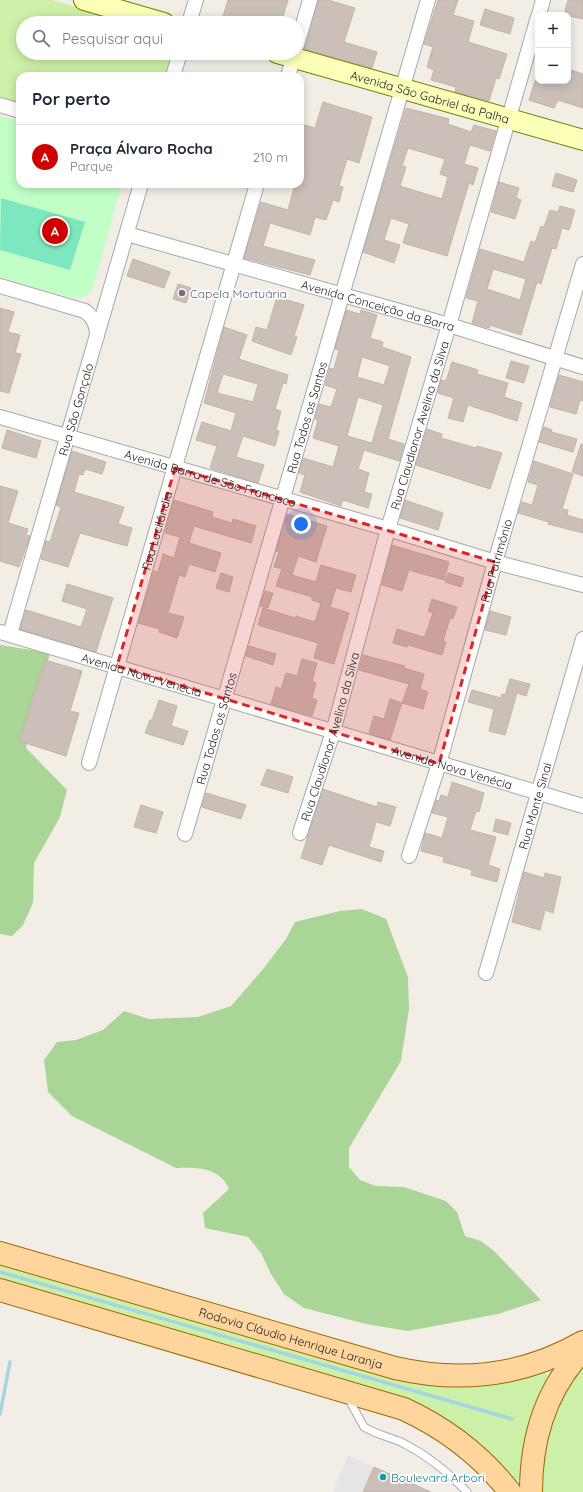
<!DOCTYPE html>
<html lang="pt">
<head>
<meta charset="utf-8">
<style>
	:root { --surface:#fff; --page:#f2f2f3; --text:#1f2937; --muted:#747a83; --line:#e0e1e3; --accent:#d10000 }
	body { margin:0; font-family:Quicksand,sans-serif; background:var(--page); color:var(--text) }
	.controls { position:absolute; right:12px; top:12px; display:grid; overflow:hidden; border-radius:8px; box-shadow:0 2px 10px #0003 }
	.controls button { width:36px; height:36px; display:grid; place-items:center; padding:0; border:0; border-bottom:1px solid var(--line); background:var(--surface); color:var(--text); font:20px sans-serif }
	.you { position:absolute; left:301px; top:524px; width:14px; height:14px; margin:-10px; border:3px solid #fff; border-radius:50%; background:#1a73e8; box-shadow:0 0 0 6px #1a73e833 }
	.badge { display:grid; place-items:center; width:26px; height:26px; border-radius:50%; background:var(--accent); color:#fff; font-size:13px; font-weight:700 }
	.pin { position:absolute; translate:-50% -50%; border:2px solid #fff; box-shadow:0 1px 4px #0006 }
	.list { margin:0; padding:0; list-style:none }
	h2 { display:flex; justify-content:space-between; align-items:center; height:52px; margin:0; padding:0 16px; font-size:17px }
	h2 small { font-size:13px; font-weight:400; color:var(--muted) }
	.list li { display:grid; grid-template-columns:26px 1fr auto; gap:12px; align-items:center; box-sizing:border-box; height:64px; padding:0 16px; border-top:1px solid var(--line) }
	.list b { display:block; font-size:15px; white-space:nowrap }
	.list p { margin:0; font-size:13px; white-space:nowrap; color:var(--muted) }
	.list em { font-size:13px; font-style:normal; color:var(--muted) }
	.icon { flex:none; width:22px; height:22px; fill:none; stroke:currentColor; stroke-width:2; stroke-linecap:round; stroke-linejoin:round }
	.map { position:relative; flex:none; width:583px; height:1492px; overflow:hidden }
	.search { position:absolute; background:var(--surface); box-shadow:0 2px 10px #0003; left:16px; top:16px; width:288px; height:44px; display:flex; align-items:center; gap:10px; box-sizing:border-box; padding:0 14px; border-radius:22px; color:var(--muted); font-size:15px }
	.panel { position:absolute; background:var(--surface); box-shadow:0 2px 10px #0003; left:16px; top:72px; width:288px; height:116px; border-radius:12px }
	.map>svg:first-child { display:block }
	.grass { fill:#ccf0a8 }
	.forest { fill:#a9d597 }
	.park { fill:#c1ffc6 }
	.pitch { fill:#7de8bf }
	.parking { fill:#e5e5e5 }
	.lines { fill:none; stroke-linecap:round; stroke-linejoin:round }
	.stream { stroke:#a3d5e3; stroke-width:3.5 }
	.building { fill:#cac0b9; stroke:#c5b4a7; fill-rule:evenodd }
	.lane-casing { stroke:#a8a8a8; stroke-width:9 }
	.street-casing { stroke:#a8a8a8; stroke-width:16 }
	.secondary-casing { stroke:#727f00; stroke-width:22 }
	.primary-casing { stroke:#9d6900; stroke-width:24 }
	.lane { stroke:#fff; stroke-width:7 }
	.street { stroke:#fff; stroke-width:14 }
	.secondary { stroke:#fbffb7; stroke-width:20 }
	.primary { stroke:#ffd59e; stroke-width:22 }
	.marked { fill:#d62828; fill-opacity:0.2; stroke:#d62828; stroke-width:3; stroke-dasharray:8 5; stroke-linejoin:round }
	.worship-dot { fill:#6b7280; stroke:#fff; stroke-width:1.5 }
	.culture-dot { fill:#0f9aa8; stroke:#fff; stroke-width:1.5 }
	.labels { text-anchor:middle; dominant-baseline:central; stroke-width:3.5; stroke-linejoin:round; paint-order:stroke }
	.street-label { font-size:12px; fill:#212121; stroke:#fff }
	.worship-label { font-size:12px; fill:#5b616d; stroke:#fff; text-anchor:start }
	.culture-label { font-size:12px; fill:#0d838f; stroke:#fff; text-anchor:start }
</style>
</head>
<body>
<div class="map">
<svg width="583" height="1492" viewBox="0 0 583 1492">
	<rect width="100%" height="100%" fill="#f2eee6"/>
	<g class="grass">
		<polygon points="0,0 52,0 132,23 23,23 23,53 173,53 166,76 20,76 20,103 0,97"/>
		<polygon points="0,1261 392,1375 545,1372 550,1377 521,1480 513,1481 468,1436 0,1282"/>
		<polygon points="583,1362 583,1492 539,1492 539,1474 556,1405"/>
	</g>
	<g class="forest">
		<polygon points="0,645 50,653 26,748 67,790 60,817 34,863 33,903 23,925 12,936 0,934"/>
		<path d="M362 909 386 919 408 977 409 1009 401 1061 349 1148V1167L360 1180 376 1186 404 1187 446 1201 457 1212 465 1236 481 1241 494 1251 541 1300 498 1314 408 1331 366 1324 304 1308 284 1294 271 1274 261 1253 248 1237 205 1228 203 1213 229 1189C220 1167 196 1167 176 1168L72 1116 48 1092 44 1060 57 1042 76 1040 103 1030 124 1011 149 1019 198 1017 231 1006 264 968 286 939 295 922 340 911Z"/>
	</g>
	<path class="park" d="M0 116 20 121V184H122L94 285C91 296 83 299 72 298L0 277Z"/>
	<polygon class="pitch" points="1,198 85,222 70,270 0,250"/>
	<polygon class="parking" points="348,1455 374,1467 364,1490 367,1492 333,1492"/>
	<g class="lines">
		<g class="stream">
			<polyline points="0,1272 512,1419"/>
			<polyline points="0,1414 10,1362"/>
		</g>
	</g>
	<g class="building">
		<polygon points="228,0 288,0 281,23 221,23"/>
		<polygon points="318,0 328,0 355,8 344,42 377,52 372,68 304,49"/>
		<polygon points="438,0 458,0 453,15 474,21 468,42 507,54 499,79 496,78 489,101 455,92 456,87 431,80 434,70 427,67 433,47 424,44"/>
		<polygon points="568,0 583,0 583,19 564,15"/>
		<polygon points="485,9 514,18 510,34 480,25"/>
		<polygon points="568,69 583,74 583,108 558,100 554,108 529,100 535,81 568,81"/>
		<polygon points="323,102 372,117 359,163 347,159 339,186 343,187 339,202 333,200 326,220 315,217 310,235 270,223 263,246 315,260 310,275 244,258 261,202 288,210 295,184 300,184 300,124 315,128"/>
		<path d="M406 108 449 119 448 124 471 132 474 125 496 131 490 151 470 145 464 164 478 168 473 185 469 183 447 256 403 243 409 224 391 218 384 240 400 245 394 263 363 252ZM408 148 445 159 440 174 448 177 442 199 400 186 406 167 402 166Z"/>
		<polygon points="556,173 577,180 573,192 552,186"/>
		<polygon points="499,182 519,188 516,198 521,200 515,219 491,212"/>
		<path d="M560 206 575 210 569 230 562 228 556 249 552 248 541 284 537 282 521 335 490 325 489 328 472 323 478 301 466 298 480 249 524 262 531 241 535 243 541 226 544 227 550 210 558 212ZM493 269 526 279 520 300 487 289Z"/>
		<polygon points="133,259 170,272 164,288 127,276"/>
		<polygon points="178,284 191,288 186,303 173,299"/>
		<polygon points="277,297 304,305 294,336 297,337 291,355 252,341 256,327 267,330"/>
		<polygon points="0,308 14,312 8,332 20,335 15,353 21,354 9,393 0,391"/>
		<path d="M346 310 360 314 361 310 377 315 370 338 383 342 382 347 411 357 388 439 404 444 400 460 399 461 364 450 358 469 369 473 364 492 372 494 368 508 343 500 341 506 300 492 305 475 299 473 303 458 333 467 339 446 313 438 318 420 315 419 319 404 331 407 337 389 325 385 330 368 334 369 339 350 335 349ZM362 357 390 366 384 385 357 377ZM358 397 383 405 372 443 347 436Z"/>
		<path d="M224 327 247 335 239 359 288 375 286 384 283 383 275 409 281 411 276 430 279 431 275 446 243 436 236 457 264 465 258 483 210 468 217 446 196 440 202 422 231 431 236 413 204 403ZM223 374 258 384 253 402 217 393Z"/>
		<polygon points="511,361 529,366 524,383 506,378"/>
		<polygon points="452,362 478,370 477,374 508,383 504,397 522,403 517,421 468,405 463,422 448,418 454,398 438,393 441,380 446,381"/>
		<polygon points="559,375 583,382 583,401 580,400 576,414 550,407"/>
		<polygon points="544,427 552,430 551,432 577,439 573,452 539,442"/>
		<polygon points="427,429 442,434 441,438 476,448 477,446 502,453 490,489 416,465"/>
		<polygon points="7,430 41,441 36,458 2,448"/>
		<polygon points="581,444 583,445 583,476 572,472"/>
		<polygon points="72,451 106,462 102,474 85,469 83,475 79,474 74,492 124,507 118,524 132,528 127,546 80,533 68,567 41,559 46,541 50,542 61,507 56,505"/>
		<polygon points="534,461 573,474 562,509 568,510 567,515 583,520 583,533 548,524 549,522 518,513 522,502 532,505 538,485 528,482"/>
		<polygon points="0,486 18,491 8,523 28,529 26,535 30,536 19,567 0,561"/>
		<polygon points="174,500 213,512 212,517 232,523 233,519 256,526 251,543 194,526 189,543 221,553 215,572 189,564 185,577 179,575 168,613 184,617 177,638 159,632 160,629 138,623 154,571 158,572 163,554 174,558 180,537 165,533"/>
		<polygon points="405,500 443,513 438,530 400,518"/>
		<polygon points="287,514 327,526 316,562 298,556 292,575 316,582 321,565 356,575 351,592 336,588 330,607 349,613 334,664 314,658 318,643 258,625 263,608 295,618 296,616 315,622 321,603 312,600 312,597 276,586 282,569 274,567 279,552 276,551"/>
		<polygon points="392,545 449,562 444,580 409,570 402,591 382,585"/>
		<polygon points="221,573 233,577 229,592 216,588"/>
		<polygon points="448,573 464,578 461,587 445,582"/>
		<polygon points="67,584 113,598 96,652 20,629 26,610 81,627 87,609 62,601"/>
		<polygon points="265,591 273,593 268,608 260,606"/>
		<polygon points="432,599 457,607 453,619 450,618 443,641 446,642 442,655 408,645 407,647 393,643 397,629 423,637 425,636 433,613 428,611"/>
		<polygon points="490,611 511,617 506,635 485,630"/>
		<polygon points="249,646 276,654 273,665 246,656"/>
		<polygon points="363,655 405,666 404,668 424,674 420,689 428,692 423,709 402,703 409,684 359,670"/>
		<polygon points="302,659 317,663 312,681 316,683 312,698 317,700 312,716 271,704 276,687 281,689 286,673 297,676"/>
		<polygon points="45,660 82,671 70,711 79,713 66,756 19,741"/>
		<polygon points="510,679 530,684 526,696 517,693 505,735 489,731 494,709 468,702 472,690 501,698 502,694 505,695"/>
		<polygon points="390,699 402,703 390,740 369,733 374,716 384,719"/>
		<polygon points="159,700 177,706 171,726 188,731 183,745 145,733 150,720 152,720"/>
		<polygon points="267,769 293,777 288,793 261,785"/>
		<polygon points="452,782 484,793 479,812 476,811 470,830 496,837 488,865 500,869 497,882 471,875 472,870 443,862 444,857 421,851 425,833 442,838 448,817 432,813 436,800 439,801 441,795 448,797"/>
		<polygon points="323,789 377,807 378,802 396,807 390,826 376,822 369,847 384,851 381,862 329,845 322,865 301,858"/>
		<polygon points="206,793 246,805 241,819 202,807"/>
		<polygon points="141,805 163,812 156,833 134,827"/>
		<polygon points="496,819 511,823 508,835 493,831"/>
		<polygon points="524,872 544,878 545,873 561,877 553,913 545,910 540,930 512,922"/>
		<polygon points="374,1467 431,1492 363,1492"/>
	</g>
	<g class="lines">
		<g class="lane-casing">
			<path id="lane" d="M348 1398 364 1427C375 1434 389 1437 401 1442 425 1454 448 1472 467 1492"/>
		</g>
		<g class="street-casing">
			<g id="street">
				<polyline points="539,15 543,0"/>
				<polyline points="189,23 196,0"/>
				<polyline points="297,45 310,0"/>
				<polyline points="173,76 180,53"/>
				<polyline points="288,76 295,53"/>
				<polyline points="0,105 20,111"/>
				<path id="s1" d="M127 234 449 325 583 367"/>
				<path d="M0 286 85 311C94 318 97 325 97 336"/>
				<path id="s2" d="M0 417 388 529 495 562 583 585"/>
				<path id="s3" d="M0 632 583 806"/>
				<path id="s4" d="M10 634 141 184"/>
				<path id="s5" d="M89 763 257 184"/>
				<path id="s6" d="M300 833 333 732 388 529 449 325 538 17"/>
				<path id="s7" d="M185 834 428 0"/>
				<path id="s8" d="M409 856 439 764 495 562 583 264"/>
				<path id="s9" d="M486 973 583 639"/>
			</g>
		</g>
		<g class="secondary-casing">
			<g id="secondary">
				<polyline points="84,0 164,23"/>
				<path id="s10" d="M277 53 583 140"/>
			</g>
		</g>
		<g class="primary-casing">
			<g id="primary">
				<path id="s11" d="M0 1253 395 1368C460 1383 524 1376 583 1342"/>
				<path d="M0 1290 404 1409C447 1429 481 1455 510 1492"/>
				<path d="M531 1492C531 1439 546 1389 583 1350"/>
			</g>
		</g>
		<use href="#lane" class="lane"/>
		<use href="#street" class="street"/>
		<use href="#secondary" class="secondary"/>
		<use href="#primary" class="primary"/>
	</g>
	<path class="marked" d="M175 468 495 562 439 764 117 666Z"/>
	<circle class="worship-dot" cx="182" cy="293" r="4"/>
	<circle class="culture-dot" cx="383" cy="1477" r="4"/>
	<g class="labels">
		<g class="street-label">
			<text stroke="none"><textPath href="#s10" startOffset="159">Avenida São Gabriel da Palha</textPath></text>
			<text stroke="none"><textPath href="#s1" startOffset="261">Avenida Conceição da Barra</textPath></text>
			<text stroke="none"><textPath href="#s4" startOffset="234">Rua São Gonçalo</textPath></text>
			<text stroke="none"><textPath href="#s7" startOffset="434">Rua Todos os Santos</textPath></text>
			<text stroke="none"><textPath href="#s6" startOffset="425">Rua Claudionor Avelino da Silva</textPath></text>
			<text stroke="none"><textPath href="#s2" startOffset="219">Avenida Barra de São Francisco</textPath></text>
			<text stroke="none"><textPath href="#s5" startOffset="242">Rua Lucilândia</textPath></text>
			<text stroke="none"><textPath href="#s8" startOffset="308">Rua Patrimônio</textPath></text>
			<text stroke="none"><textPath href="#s3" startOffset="148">Avenida Nova Venécia</textPath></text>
			<text stroke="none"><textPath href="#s7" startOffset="110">Rua Todos os Santos</textPath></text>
			<text stroke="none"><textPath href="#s6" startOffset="101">Rua Claudionor Avelino da Silva</textPath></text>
			<text stroke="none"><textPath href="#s3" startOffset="472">Avenida Nova Venécia</textPath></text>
			<text stroke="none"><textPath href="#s9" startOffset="174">Rua Monte Sinai</textPath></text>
			<text stroke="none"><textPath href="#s11" startOffset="303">Rodovia Cláudio Henrique Laranja</textPath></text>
		</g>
		<g class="worship-label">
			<text x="190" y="293">Capela Mortuária</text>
		</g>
		<g class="culture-label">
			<text x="391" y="1477">Boulevard Arbori</text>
		</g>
	</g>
</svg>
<div class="controls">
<button>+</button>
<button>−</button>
</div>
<div class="you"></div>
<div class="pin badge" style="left:55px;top:231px">A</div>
<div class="search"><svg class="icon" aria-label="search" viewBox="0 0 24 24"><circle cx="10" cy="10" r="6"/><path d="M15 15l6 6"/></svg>Pesquisar aqui</div>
<section class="panel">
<h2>Por perto<small></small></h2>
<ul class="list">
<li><span class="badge">A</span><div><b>Praça Álvaro Rocha</b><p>Parque</p></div><em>210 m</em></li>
</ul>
</section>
</div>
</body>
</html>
